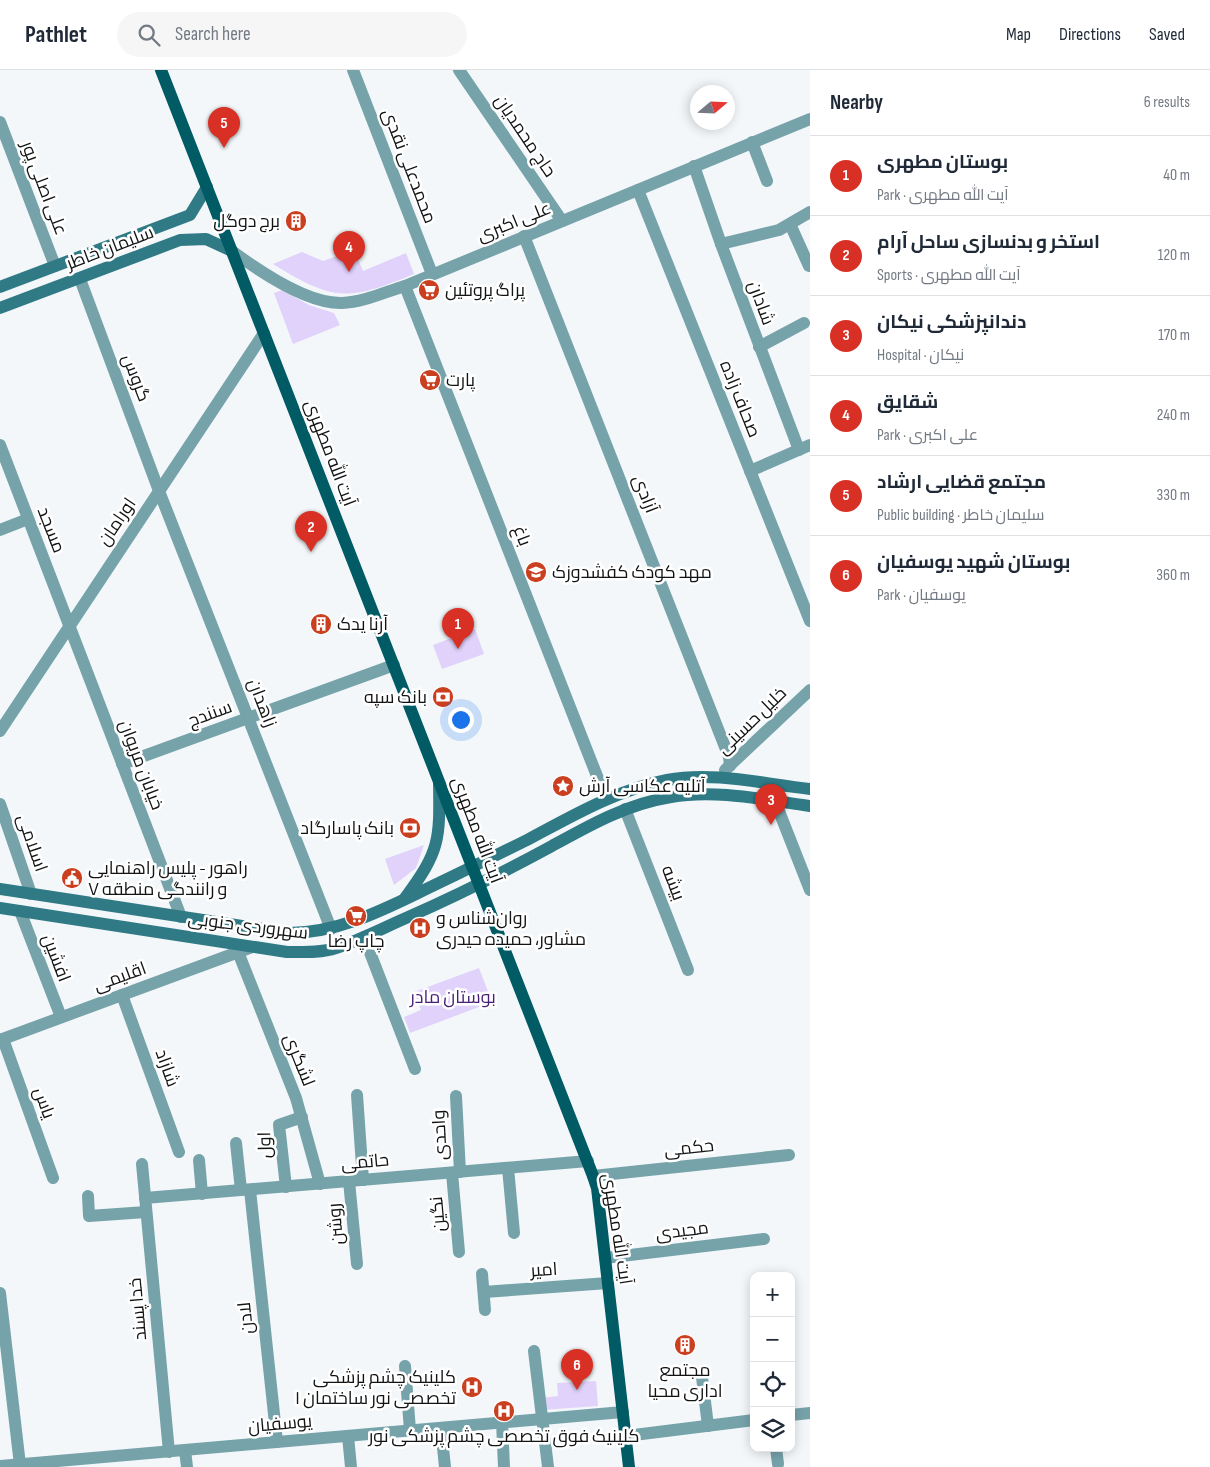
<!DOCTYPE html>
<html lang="en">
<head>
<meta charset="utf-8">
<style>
	:root { --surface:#fff; --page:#f6f6f7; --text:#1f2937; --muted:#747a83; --line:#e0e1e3; --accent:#d93025 }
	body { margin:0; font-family:"Sofia Sans Condensed",Cairo,sans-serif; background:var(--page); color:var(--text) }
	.controls { position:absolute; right:15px; bottom:15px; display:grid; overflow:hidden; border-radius:10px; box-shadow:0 2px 12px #0003 }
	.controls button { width:45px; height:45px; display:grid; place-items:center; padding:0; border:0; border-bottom:1px solid var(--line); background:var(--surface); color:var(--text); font:25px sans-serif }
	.compass { position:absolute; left:690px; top:15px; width:45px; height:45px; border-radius:50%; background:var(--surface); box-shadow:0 2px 12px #0003; rotate:71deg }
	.you { position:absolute; left:460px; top:649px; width:18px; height:18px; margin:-12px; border:4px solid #fff; border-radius:50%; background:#1a73e8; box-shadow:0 0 0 8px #1a73e833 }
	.badge { display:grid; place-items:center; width:32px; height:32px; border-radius:50%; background:var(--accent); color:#fff; font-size:16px; font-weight:700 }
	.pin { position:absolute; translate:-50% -41px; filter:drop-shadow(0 1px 2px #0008) }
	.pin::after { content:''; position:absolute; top:26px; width:18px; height:15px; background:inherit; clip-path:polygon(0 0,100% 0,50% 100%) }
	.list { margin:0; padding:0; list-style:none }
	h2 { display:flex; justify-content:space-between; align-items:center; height:65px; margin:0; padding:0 20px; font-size:21px }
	h2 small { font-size:16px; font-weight:400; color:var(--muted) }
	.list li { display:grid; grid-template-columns:32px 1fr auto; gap:15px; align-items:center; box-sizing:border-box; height:80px; padding:0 20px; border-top:1px solid var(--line) }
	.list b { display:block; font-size:19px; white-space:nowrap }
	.list p { margin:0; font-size:16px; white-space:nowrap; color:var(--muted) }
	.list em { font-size:16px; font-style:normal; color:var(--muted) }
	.icon { flex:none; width:28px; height:28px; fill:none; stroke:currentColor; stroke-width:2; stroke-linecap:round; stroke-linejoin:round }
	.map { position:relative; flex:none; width:810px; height:1397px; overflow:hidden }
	header { display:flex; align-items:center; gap:30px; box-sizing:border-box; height:70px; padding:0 25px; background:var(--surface); border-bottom:1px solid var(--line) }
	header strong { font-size:24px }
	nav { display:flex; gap:28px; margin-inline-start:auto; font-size:18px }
	.search { width:350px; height:45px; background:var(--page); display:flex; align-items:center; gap:12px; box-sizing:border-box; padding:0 18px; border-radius:28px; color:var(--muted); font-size:19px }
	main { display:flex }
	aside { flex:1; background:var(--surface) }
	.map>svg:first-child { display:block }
	.green { fill:#e0d2fa }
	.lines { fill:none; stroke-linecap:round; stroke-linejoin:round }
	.minor { stroke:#76a3aa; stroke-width:12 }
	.secondary { stroke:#307a85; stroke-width:12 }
	.primary { stroke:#005b65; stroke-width:12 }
	.labels { text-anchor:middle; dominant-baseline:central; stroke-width:5; stroke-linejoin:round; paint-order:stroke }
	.street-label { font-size:18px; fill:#121314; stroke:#fff }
	.poi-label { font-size:18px; fill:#121314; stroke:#fff; text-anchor:start }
	.park-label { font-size:18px; fill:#4a2177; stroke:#fff }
</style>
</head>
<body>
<header>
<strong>Pathlet</strong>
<div class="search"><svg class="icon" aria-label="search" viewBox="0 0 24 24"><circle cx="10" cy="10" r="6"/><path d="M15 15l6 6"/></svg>Search here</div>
<nav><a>Map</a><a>Directions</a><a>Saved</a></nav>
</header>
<main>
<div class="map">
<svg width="810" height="1397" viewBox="0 0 810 1397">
	<rect width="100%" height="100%" fill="#f3f7fa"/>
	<g class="green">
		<path d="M354 180 363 201 406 183 414 204C349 231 334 232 273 194L302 182 323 191Z"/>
		<polygon points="282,220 309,235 334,243 340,255 293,274 274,223"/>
		<polygon points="475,559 484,584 442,599 433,575"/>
		<polygon points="424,775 416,798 394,815 385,789"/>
		<polygon points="479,898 492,932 410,963 404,947 421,940 414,922"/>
		<polygon points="596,1311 598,1336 542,1340 541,1328 558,1326 557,1313"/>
	</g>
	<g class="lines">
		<g class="minor">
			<polyline points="353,0 432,204"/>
			<polyline points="459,0 562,151"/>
			<polyline points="0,52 55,196"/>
			<polyline points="752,72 767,111"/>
			<polyline points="694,96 721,174 799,380"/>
			<polyline points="638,120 810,551"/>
			<polyline points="790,154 809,196"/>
			<polyline points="524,166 729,687 730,696"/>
			<polyline points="721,174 779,160 810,142"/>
			<path d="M232 181C259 201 308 234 342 233 364 232 385 222 405 216L810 49"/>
			<polyline points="80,209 159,421 331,859"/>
			<polyline points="405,216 606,729"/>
			<polyline points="759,277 804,253"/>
			<polyline points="0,375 181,847"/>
			<polyline points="750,401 810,375"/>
			<polyline points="0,460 28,449"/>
			<polyline points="0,661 264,263"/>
			<polyline points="122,694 394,595"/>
			<polyline points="725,700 810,620"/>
			<polyline points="775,731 810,820"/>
			<polyline points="0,734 31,824"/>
			<polyline points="625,739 688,900"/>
			<polyline points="20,841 61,947"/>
			<polyline points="364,867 415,999"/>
			<polyline points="238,882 296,1028 320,1114"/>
			<polyline points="122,925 179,1082"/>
			<polyline points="3,969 53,1108"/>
			<polyline points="0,970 252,877"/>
			<polyline points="357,1025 363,1110"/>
			<polyline points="456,1026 460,1102"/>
			<polyline points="236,1073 241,1120"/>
			<polyline points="199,1090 202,1124"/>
			<polyline points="142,1094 169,1382"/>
			<polyline points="508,1098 514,1163"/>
			<polyline points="452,1103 459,1182"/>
			<polyline points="593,1106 789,1085"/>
			<polyline points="349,1111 357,1194"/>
			<polyline points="286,1117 279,1055 302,1047"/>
			<polyline points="250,1120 277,1372"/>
			<polyline points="88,1126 89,1146 146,1142"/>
			<polyline points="145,1128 588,1091"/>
			<polyline points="605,1188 764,1169"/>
			<polyline points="482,1204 485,1240"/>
			<polyline points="484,1222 608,1213"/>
			<polyline points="0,1223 20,1395"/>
			<polyline points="534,1281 548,1397"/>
			<polyline points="405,1296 410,1360"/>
			<polyline points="702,1307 708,1356"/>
			<polyline points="791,1345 810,1343"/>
			<polyline points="502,1352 504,1397"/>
			<polyline points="441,1358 445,1397"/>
			<polyline points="348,1366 351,1397"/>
			<polyline points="626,1366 754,1350"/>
			<polyline points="776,1378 778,1394"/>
			<polyline points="185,1380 187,1397"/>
			<polyline points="0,1396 623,1342"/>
		</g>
		<g class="secondary">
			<polyline points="0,217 190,145 207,117"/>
			<polyline points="0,238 180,170 206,169 232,181"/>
			<path d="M0 819 289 863C335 863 377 843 418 823 455 805 491 788 527 770 572 746 616 720 667 710 713 701 764 714 810 719"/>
			<path d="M405 828C440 781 440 770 439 713"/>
			<path d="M0 838 287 882C303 882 321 883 336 878 360 870 383 858 406 848 456 826 504 802 552 776 590 755 627 734 671 727 716 719 765 730 810 736"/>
		</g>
		<polyline class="primary" points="161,0 593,1106 597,1118 629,1397"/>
	</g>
	<defs>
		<g id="building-disc" transform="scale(1.125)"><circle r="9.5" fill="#c93f1f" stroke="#fff"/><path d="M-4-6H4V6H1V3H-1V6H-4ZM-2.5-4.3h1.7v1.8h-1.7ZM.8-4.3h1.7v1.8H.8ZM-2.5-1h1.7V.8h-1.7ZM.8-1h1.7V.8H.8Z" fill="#fff"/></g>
		<g id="supermarket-disc" transform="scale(1.125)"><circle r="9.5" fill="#c93f1f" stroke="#fff"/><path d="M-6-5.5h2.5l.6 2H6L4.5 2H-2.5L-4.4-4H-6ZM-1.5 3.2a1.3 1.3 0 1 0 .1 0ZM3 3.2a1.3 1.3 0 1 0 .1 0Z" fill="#fff"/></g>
		<g id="school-disc" transform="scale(1.125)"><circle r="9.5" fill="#c93f1f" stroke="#fff"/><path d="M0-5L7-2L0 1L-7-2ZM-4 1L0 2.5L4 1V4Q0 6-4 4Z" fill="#fff"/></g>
		<g id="bank-disc" transform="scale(1.125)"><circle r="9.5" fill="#c93f1f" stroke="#fff"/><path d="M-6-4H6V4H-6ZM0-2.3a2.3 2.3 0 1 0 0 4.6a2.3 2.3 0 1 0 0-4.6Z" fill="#fff"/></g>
		<g id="sight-disc" transform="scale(1.125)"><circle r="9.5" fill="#c93f1f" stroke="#fff"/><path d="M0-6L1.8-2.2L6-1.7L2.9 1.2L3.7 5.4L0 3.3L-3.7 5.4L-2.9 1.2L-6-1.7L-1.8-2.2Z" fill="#fff"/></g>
		<g id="civic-disc" transform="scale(1.125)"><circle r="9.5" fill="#c93f1f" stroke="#fff"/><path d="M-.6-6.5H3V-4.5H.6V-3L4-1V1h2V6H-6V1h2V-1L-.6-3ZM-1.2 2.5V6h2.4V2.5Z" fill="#fff"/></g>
		<g id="hospital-disc" transform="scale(1.125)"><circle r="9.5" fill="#c93f1f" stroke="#fff"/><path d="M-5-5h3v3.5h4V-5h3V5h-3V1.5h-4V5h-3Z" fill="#fff"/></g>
	</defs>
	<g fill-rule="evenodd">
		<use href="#building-disc" x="296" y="151"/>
		<use href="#supermarket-disc" x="429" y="220"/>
		<use href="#supermarket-disc" x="430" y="310"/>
		<use href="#school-disc" x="536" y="502"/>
		<use href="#building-disc" x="321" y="554"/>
		<use href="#bank-disc" x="443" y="627"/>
		<use href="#sight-disc" x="563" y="716"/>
		<use href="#bank-disc" x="410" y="758"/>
		<use href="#civic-disc" x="72" y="808"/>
		<use href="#supermarket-disc" x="356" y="846"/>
		<use href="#hospital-disc" x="420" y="858"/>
		<use href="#building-disc" x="685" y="1275"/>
		<use href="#hospital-disc" x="472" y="1317"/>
		<use href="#hospital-disc" x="504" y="1341"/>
	</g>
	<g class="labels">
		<g class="street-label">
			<text transform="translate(525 66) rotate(56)">حاج محمدیان</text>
			<text transform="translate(409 96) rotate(69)">محمدعلی نقدی</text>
			<text transform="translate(44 118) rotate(69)">علی اصلی پور</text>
			<text transform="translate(514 152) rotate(-22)">علی‌ اکبری</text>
			<text transform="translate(110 178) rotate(-21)">سلیمان خاطر</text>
			<text transform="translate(761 233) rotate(70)">شادان</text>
			<text transform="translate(136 308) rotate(69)">گروس</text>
			<text transform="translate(740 329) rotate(68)">صحاف زاده</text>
			<text transform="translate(330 383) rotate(69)">آیت الله مطهری</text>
			<text transform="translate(645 424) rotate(69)">آزادی</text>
			<text transform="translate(117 452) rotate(-56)">اورامان</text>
			<text transform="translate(51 460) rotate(69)">مسجد</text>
			<text transform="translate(522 466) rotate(69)">باغ</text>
			<text transform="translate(262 633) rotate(69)">زاهدان</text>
			<text transform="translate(210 644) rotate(-20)">سنندج</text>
			<text transform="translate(752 651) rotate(-44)">خلیل حسینی</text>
			<text transform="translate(141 695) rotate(69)">خیابان مریوان</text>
			<text transform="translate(477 760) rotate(69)">آیت الله مطهری</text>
			<text transform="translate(32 773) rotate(71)">اسلامی</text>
			<text transform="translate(673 813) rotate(69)">بیشه</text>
			<text transform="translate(248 856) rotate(7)">سهروردی جنوبی</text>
			<text transform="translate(56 888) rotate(69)">افشین</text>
			<text transform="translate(120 907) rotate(-20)">اقلیمی</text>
			<text transform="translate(299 990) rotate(68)">لشگری</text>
			<text transform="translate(167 998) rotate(70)">شازاد</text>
			<text transform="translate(44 1033) rotate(70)">یاس</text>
			<text transform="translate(440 1065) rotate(-93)">واحدی</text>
			<text transform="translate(265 1075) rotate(-91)">اول</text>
			<text transform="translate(689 1078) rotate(-6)">حکمی</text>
			<text transform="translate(365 1092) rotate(-5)">حاتمی</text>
			<text transform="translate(438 1144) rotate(-95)">نگین</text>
			<text transform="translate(336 1154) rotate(-95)">روشن</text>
			<text transform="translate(617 1159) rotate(81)">آیت الله مطهری</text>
			<text transform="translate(682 1161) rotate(-7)">مجیدی</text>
			<text transform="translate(544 1200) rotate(-4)">امیر</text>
			<text transform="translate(138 1239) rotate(-95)">خدا پسند</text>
			<text transform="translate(246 1248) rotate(-96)">لادن</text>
			<text transform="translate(280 1354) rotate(-5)">یوسفیان</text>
		</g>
		<g class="poi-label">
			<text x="280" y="151" text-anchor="end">برج دوگل</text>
			<text x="445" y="220">پراگ پروتئین</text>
			<text x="446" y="310">پارت</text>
			<text x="552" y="502">مهد کودک کفشدوزک</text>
			<text x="337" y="554">آرنا یدک</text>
			<text x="427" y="627" text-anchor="end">بانک سپه</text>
			<text x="579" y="716">آتلیه عکاسی آرش</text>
			<text x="394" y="758" text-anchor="end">بانک پاسارگاد</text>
			<text x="88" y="798">راهور - پلیس راهنمایی<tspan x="88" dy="21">و رانندگی منطقه ۷</tspan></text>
			<text x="436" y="848">روان‌شناس و<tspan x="436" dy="21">مشاور، حمیده حیدری</tspan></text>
			<text x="356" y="871" text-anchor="middle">چاپ رضا</text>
			<text x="685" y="1300" text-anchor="middle">مجتمع<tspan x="685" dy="21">اداری محیا</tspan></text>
			<text x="456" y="1307" text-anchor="end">کلینیک چشم پزشکی<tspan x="456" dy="21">تخصصی نور ساختمان ۱</tspan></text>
			<text x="504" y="1366" text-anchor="middle">کلینیک فوق تخصصی چشم پزشکی نور</text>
		</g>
		<g class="park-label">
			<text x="453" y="927">بوستان مادر</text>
		</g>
	</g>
</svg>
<div class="controls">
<button>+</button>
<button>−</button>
<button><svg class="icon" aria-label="locate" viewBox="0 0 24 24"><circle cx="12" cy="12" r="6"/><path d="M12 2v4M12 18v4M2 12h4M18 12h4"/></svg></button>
<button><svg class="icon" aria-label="layers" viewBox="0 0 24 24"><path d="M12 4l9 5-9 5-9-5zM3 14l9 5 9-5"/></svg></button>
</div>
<svg class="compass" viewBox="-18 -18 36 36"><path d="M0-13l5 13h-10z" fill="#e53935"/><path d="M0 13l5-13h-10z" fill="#747a83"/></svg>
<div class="you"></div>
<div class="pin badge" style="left:458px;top:579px">1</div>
<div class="pin badge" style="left:311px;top:482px">2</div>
<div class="pin badge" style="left:771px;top:755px">3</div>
<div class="pin badge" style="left:349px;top:202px">4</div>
<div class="pin badge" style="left:224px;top:78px">5</div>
<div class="pin badge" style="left:577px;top:1320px">6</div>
</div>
<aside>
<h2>Nearby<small>6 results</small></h2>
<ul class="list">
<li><span class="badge">1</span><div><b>بوستان مطهری</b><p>Park · آیت الله مطهری</p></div><em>40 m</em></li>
<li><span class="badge">2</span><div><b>استخر و بدنسازی ساحل آرام</b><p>Sports · آیت الله مطهری</p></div><em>120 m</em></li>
<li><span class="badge">3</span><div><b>دندانپزشکی نیکان</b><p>Hospital · نیکان</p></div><em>170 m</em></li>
<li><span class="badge">4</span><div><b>شقایق</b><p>Park · علی‌ اکبری</p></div><em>240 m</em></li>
<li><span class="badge">5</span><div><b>مجتمع قضایی ارشاد</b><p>Public building · سلیمان خاطر</p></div><em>330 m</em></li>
<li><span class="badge">6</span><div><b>بوستان شهید یوسفیان</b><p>Park · یوسفیان</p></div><em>360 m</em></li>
</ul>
</aside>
</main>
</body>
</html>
